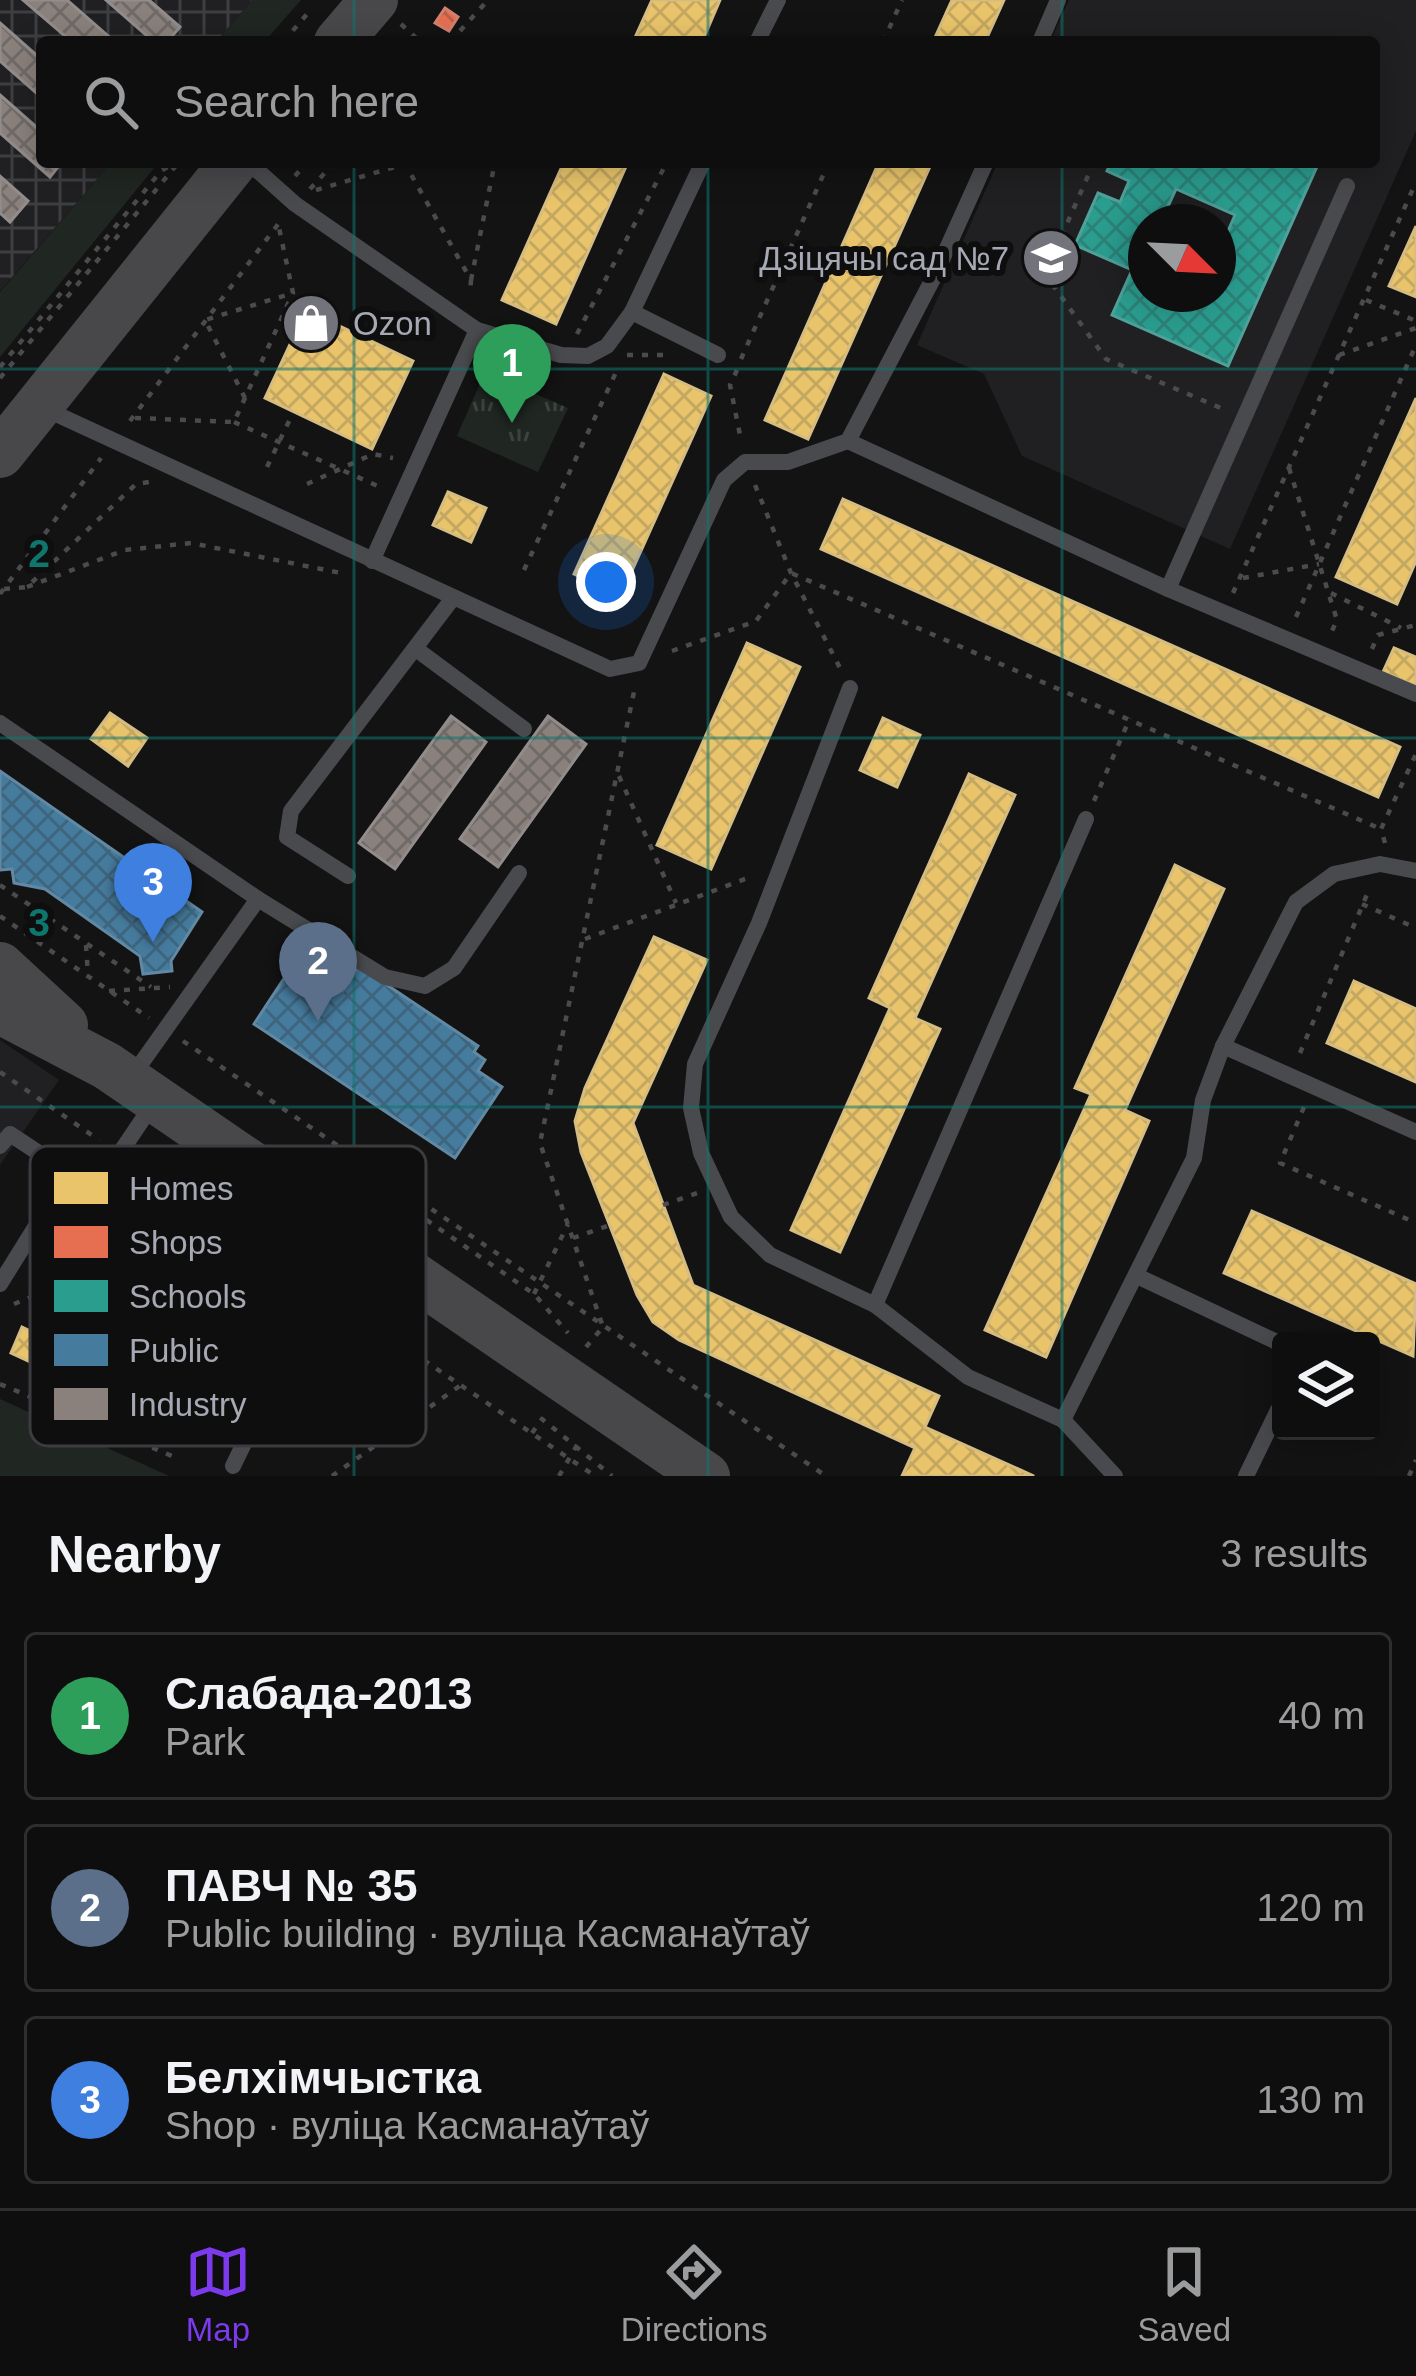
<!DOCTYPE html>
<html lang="en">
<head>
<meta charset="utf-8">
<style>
	:root { --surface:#0e0e0f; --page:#171718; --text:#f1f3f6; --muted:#9b9c9e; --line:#2e2e2f; --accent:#7c3aed }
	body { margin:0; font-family:Arial,sans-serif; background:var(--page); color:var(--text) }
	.controls { position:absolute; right:36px; bottom:36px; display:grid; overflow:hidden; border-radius:12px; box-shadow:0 6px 30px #0003 }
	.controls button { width:108px; height:108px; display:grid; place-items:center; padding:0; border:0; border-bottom:3px solid var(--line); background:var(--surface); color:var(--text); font:60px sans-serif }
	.compass { position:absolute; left:1128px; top:204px; width:108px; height:108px; border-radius:50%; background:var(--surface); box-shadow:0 6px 30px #0003; rotate:114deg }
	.you { position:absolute; left:606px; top:582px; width:42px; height:42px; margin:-30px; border:9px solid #fff; border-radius:50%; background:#1a73e8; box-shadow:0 0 0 18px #1a73e833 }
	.badge { display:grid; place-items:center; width:78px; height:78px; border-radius:50%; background:var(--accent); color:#fff; font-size:39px; font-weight:700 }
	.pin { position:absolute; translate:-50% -99px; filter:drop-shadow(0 3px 6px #0008) }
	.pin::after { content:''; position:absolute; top:63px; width:42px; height:36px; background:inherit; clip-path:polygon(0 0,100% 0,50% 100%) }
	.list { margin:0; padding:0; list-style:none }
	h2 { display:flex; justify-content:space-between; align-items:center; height:156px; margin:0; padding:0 48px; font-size:51px }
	h2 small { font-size:39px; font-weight:400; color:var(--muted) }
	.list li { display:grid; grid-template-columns:78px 1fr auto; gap:36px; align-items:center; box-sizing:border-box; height:168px; margin:0 24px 24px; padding:0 24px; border:3px solid var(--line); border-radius:12px }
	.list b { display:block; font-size:45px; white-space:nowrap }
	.list p { margin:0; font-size:39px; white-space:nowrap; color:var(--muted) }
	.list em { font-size:39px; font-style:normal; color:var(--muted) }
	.icon { flex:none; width:66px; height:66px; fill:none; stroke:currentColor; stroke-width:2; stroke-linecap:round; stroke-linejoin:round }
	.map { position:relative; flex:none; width:1416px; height:1476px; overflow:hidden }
	.search { position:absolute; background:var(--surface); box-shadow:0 6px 30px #0003; left:36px; right:36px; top:36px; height:132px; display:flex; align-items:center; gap:30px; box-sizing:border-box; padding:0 42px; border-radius:12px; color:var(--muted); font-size:45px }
	.sheet { height:732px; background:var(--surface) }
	nav { display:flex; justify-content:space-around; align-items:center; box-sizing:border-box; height:168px; border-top:3px solid var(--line); background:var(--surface); font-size:33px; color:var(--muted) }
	nav a { display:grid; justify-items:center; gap:6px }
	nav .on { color:var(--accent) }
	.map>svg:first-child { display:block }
	.built { fill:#202022; fill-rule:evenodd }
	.industrial { fill:url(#industrial-grid) }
	.grass { fill:#202621 }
	.park { fill:url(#park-tufts) }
	.homes { fill:url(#homes-cross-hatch); stroke:#d5bc80; stroke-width:3 }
	.shops { fill:url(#shops-cross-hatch); stroke:#d4806e; stroke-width:3 }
	.schools { fill:url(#schools-cross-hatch); stroke:#4fa19a; stroke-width:3; fill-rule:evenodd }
	.public { fill:url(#public-cross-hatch); stroke:#6289a4; stroke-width:3 }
	.industry { fill:url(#industry-cross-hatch); stroke:#928d8c; stroke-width:3 }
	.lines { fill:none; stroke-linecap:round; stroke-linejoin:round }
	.path { stroke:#4b4b4e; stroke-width:4.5; stroke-dasharray:6 9; stroke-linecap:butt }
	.lane { stroke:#494a4d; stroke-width:16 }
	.secondary { stroke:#48484b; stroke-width:48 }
	.grid { fill:none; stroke:#0f766e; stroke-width:3; stroke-opacity:0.55 }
	.labels { text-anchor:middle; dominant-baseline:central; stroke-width:12; stroke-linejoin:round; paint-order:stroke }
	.poi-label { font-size:33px; fill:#a6a9b3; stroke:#0e0e0f; text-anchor:end }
	.key { fill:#0e0e0f; stroke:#3c3c40; stroke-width:3 }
	.key-label { font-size:33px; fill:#a6a9b3 }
	.grid-label { font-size:39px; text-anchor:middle; font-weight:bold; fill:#0f766e; stroke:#0e0e0f; stroke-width:12; stroke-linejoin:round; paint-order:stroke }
</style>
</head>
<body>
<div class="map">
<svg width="1416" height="1476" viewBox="0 0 1416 1476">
	<defs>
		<pattern id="industrial-grid" width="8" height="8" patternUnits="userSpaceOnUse" patternTransform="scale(3)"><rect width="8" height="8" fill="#202022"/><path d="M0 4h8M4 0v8" fill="none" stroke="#3d3e40"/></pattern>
		<pattern id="park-tufts" width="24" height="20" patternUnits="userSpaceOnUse" patternTransform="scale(3)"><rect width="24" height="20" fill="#202621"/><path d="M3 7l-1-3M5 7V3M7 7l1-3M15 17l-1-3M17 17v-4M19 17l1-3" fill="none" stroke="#3d433f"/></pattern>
		<pattern id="homes-cross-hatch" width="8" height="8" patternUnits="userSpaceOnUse" patternTransform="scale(3)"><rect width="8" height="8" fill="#e9c46a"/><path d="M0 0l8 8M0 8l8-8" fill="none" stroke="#c4a760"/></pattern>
		<pattern id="shops-cross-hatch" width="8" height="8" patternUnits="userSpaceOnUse" patternTransform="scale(3)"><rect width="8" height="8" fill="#e76f51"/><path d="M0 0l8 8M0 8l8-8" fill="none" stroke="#ba604a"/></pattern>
		<pattern id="schools-cross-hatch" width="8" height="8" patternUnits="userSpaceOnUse" patternTransform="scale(3)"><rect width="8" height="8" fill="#2a9d8f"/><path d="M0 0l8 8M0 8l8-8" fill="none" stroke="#2c8279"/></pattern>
		<pattern id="public-cross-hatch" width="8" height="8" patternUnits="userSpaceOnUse" patternTransform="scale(3)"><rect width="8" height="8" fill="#457b9d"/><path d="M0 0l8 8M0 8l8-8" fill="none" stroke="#3f657e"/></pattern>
		<pattern id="industry-cross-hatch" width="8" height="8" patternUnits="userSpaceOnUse" patternTransform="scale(3)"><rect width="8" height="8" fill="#8a817c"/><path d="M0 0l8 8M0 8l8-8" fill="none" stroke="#706a67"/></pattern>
	</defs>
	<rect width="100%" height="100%" fill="#131314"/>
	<g class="built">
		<path d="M1069 0H1416V131L1230 549 1022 456 984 374 917 345 998 162H1374V42H1050ZM1146 222H1218V294H1146Z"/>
		<polygon points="0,1040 59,1080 0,1165"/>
	</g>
	<polygon class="industrial" points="0,0 252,0 216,42 42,42 42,162 112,162 0,291"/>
	<g class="grass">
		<polygon points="252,0 301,0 264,42 216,42"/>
		<polygon points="112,162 159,162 0,357 0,292"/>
		<polygon points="0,1399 169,1476 0,1476"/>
	</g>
	<polygon class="park" points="485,372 568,408 538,472 457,436"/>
	<g class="homes">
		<polygon points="652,0 720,0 702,42 633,42"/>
		<polygon points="952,0 1004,0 985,42 933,42"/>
		<polygon points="564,162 628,162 556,324 502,300"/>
		<polygon points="879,162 932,162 808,439 765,420"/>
		<polygon points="1416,226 1416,297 1389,286"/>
		<polygon points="306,310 413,361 372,449 265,398"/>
		<polygon points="664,374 711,396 621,595 574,574"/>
		<polygon points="1416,398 1416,561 1397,604 1336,577"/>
		<polygon points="448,492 486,508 471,542 433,525"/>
		<polygon points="843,499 1400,747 1378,797 821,549"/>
		<polygon points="747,643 800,667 711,869 657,845"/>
		<polygon points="1394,648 1416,657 1416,686 1383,672"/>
		<polygon points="110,713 147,738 128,766 91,739"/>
		<polygon points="883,718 920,735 897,787 860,770"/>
		<polygon points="969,774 1015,795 915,1018 940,1029 840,1252 791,1230 890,1008 869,998"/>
		<polygon points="1175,865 1224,889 1125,1110 1149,1121 1046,1357 985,1330 1091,1094 1075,1088"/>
		<polygon points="654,937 707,960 633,1123 693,1285 939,1396 925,1427 1034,1476 902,1476 915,1448 679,1340 653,1322 637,1295 581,1152 575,1121 585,1088"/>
		<polygon points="1354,981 1416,1009 1416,1082 1327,1043"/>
		<polygon points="1252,1211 1416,1284 1413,1356 1224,1273"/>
		<polygon points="22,1327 64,1347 52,1372 11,1353"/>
	</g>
	<polygon class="shops" points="445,8 458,17 449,31 435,23"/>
	<path class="schools" d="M1111 162H1319L1228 366 1112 315 1132 270 1075 245 1098 193 1120 202 1129 181 1107 171ZM1176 189 1235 215 1218 254V294H1146V222H1161Z"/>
	<g class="public">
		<polygon points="0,771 202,912 171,961 172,971 143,974 140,956 45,889 14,883 12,869 0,870"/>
		<polygon points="302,951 325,966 319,975 343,991 359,966 478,1046 474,1052 485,1060 478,1071 502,1087 455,1158 254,1024"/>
	</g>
	<g class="industry">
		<polygon points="23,0 67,0 115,42 72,42"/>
		<polygon points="106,0 149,0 180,27 167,42 154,42"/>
		<polygon points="0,23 42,60 42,98 0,61"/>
		<polygon points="0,95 42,132 42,162 62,162 50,177 0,133"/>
		<polygon points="0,176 28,201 10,222 0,213"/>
		<polygon points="451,716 486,742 395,869 359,843"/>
		<polygon points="548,716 586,744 498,867 460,839"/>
	</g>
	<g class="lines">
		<g class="path">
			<polyline points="401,24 416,38 412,42"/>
			<polyline points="283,42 308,13"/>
			<polyline points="450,42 488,0"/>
			<polyline points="883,42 902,0"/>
			<polyline points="404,162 471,280 470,294"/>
			<polyline points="472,162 483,162"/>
			<polyline points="1094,162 1045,274 1106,359 1223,409"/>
			<polyline points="295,176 307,162"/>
			<polyline points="310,189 335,162"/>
			<polyline points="316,190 412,162"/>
			<polyline points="471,280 495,162"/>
			<polyline points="1366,300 1416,321"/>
			<polyline points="577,334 667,162"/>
			<polyline points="627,355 663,355"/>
			<polyline points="1339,355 1416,328"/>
			<polyline points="741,359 829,162"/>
			<polyline points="0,367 161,171 177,162"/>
			<polyline points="737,370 730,385 741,440"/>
			<polyline points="0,378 179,162"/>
			<polyline points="245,398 205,320 293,293"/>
			<polyline points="135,418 234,422 293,293 278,223"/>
			<polyline points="130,421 282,219"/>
			<polyline points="234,422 380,487"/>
			<polyline points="267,467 290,419"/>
			<polyline points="1289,468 1337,620 1331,633"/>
			<polyline points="307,484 373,454 393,458"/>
			<polyline points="755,485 791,573 841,670"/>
			<polyline points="524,570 618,368"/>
			<polyline points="1243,578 1319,564"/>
			<polyline points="27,587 125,550 191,543 346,574"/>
			<polyline points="4,589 27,587 136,484 149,482"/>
			<polyline points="1233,593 1416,182"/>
			<polyline points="1331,593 1401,628"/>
			<polyline points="0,594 101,458"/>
			<polyline points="1296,617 1416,345"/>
			<polyline points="1372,649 1378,635 1416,625"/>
			<polyline points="672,651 756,621 791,573 1381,829"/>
			<polyline points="619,776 676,903"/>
			<polyline points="1094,801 1130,718"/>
			<polyline points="1385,843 1381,829 1416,754"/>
			<polyline points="0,885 151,987"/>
			<polyline points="1362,904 1416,928"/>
			<polyline points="0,916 149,1018"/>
			<polyline points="585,939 753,876"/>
			<polyline points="86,945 88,975"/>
			<polyline points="109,991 170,987"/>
			<polyline points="183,1041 826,1476"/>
			<polyline points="1300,1053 1368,892"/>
			<polyline points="0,1072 99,1140"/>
			<polyline points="1304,1107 1280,1163 1416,1223"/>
			<polyline points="138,1167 595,1476"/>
			<polyline points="405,1191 399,1201 534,1294 568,1333"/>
			<polyline points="663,1205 697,1193"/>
			<polyline points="573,1238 610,1225"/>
			<polyline points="65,1283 86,1419"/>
			<polyline points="534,1294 568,1224"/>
			<polyline points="14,1304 65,1283 164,1261"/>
			<polyline points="586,1347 603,1327 540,1143 635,687"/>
			<polyline points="0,1384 172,1456"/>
			<polyline points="532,1433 542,1419 612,1476"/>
			<polyline points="332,1476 461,1385"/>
			<polyline points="559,1476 577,1445"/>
			<polyline points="1409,1476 1416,1460"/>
		</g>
		<g class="lane">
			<polyline points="757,42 778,0"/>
			<polyline points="1040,42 1058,0"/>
			<polyline points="248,162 295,204 477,330 561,355 588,356 607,346 632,312 703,162"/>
			<polyline points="632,312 718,355"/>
			<polyline points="43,408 610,669 639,663 724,480 745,462 788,462 848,441 936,273 986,162"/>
			<polyline points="848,441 1168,589 1416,694"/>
			<polyline points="372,561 477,330"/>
			<polyline points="1168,589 1347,186"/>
			<polyline points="416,649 524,729"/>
			<polyline points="850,688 759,923 695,1064 691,1108 701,1153 731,1217 770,1255 875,1305 968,1377 1063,1420 1115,1476"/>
			<polyline points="0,723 258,899 385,977 425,986 454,968 519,873"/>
			<polyline points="348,876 287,837 291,811 453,598"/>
			<polyline points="1223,1046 1416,1132"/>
			<polyline points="130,1079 258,899"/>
			<polyline points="0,1146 10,1134 301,1326 233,1466"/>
			<polyline points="95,1190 155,1101"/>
			<polyline points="1137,1276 1281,1344"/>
			<polyline points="0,1284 69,1173"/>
			<polyline points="875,1305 1086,819"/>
			<polyline points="1063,1420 1194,1158 1203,1100 1223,1046 1296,902 1334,874 1380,864 1416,871"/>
			<polyline points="1246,1476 1278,1410"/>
		</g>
		<g class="secondary">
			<polyline points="338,42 374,0"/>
			<polyline points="0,454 234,162"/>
			<polyline points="0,966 64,1025"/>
			<polyline points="0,1010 107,1066 706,1476"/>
		</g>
	</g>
	<path class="grid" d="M354 0V42M708 0V42M1062 0V42M354 162V1476M708 162V1476M1062 162V1476M0 369H1416M0 738H1416M0 1107H1416"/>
	<defs>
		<g id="school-disc" transform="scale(3)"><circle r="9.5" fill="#73747b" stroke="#0e0e0f"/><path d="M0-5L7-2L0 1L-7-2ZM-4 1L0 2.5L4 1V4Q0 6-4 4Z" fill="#fff"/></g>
		<g id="shop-disc" transform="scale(3)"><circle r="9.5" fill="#73747b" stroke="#0e0e0f"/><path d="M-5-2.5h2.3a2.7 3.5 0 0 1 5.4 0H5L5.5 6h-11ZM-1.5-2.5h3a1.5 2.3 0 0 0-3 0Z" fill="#fff"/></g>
	</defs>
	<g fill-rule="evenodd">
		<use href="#school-disc" x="1051" y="258"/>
		<use href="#shop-disc" x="311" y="323"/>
	</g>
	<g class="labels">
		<g class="poi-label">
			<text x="1009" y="258">Дзіцячы сад №7</text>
			<text x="353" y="323" text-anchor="start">Ozon</text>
		</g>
	</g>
	<rect x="30" y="1146" width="396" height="300" rx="18" class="key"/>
	<rect x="54" y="1172" width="54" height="32" fill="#e9c46a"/>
	<rect x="54" y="1226" width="54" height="32" fill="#e76f51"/>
	<rect x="54" y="1280" width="54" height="32" fill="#2a9d8f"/>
	<rect x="54" y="1334" width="54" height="32" fill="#457b9d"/>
	<rect x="54" y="1388" width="54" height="32" fill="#8a817c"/>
	<g class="key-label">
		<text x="129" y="1200">Homes</text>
		<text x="129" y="1254">Shops</text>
		<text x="129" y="1308">Schools</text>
		<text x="129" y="1362">Public</text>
		<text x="129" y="1416">Industry</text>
	</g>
	<g class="grid-label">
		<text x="39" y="567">2</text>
		<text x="39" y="936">3</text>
	</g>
</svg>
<div class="controls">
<button><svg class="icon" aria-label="layers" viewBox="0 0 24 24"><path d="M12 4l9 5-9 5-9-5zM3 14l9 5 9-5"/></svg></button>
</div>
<svg class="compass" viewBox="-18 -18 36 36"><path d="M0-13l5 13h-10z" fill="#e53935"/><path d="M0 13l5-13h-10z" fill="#9b9c9e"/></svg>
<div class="you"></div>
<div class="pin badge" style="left:512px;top:423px;background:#2e9e5b">1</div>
<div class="pin badge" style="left:318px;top:1021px;background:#5c6f8a">2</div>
<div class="pin badge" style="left:153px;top:942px;background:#3f7fe0">3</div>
<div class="search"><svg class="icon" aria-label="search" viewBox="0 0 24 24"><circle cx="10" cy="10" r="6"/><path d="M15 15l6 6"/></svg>Search here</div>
</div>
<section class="sheet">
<h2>Nearby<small>3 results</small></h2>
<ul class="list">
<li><span class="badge" style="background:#2e9e5b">1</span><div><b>Слабада-2013</b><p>Park</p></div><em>40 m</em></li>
<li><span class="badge" style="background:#5c6f8a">2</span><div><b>ПАВЧ № 35</b><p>Public building · вуліца Касманаўтаў</p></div><em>120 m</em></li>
<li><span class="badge" style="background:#3f7fe0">3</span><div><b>Белхімчыстка</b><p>Shop · вуліца Касманаўтаў</p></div><em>130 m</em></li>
</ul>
</section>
<nav>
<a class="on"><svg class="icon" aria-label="map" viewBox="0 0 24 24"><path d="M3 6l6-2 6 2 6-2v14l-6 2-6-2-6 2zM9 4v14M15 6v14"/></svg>Map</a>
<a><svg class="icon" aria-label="directions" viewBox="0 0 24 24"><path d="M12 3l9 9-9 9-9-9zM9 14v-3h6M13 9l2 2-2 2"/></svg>Directions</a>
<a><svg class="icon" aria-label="saved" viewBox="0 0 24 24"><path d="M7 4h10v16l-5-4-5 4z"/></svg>Saved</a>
</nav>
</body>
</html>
